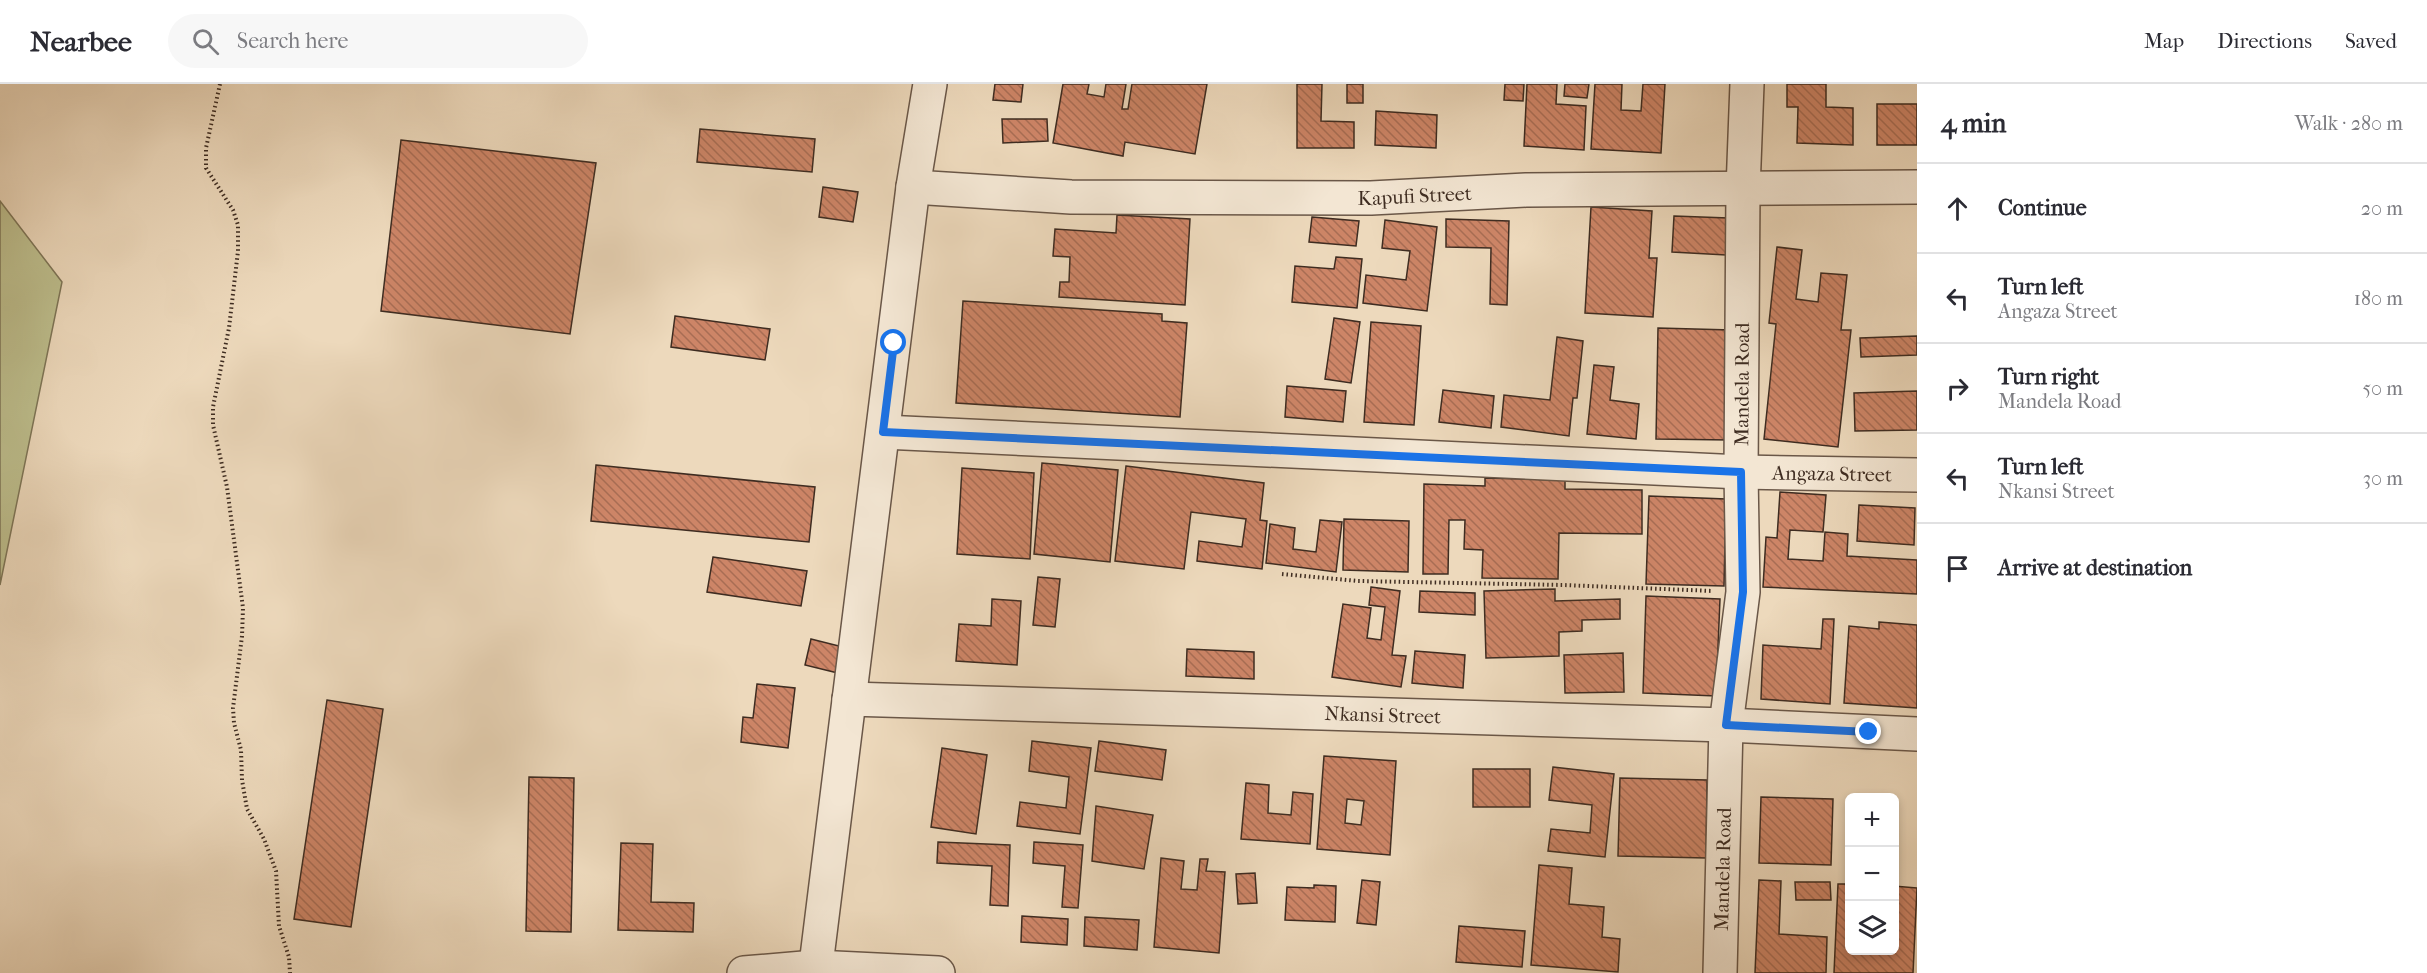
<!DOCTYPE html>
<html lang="en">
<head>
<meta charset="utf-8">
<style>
	:root { --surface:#fff; --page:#f7f7f7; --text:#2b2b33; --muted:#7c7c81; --line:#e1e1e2 }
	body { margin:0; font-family:"IM FELL French Canon",serif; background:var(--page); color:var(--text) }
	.controls { position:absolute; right:18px; bottom:18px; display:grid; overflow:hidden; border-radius:9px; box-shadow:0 3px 9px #0003 }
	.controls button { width:54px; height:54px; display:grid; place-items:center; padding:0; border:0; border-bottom:2px solid var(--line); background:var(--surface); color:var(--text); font:30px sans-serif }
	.stop { position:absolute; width:18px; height:18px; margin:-14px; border:4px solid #1a73e8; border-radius:50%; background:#fff }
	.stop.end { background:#1a73e8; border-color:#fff; box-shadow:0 2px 6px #0008 }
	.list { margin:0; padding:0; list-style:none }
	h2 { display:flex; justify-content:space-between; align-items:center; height:78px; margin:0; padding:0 24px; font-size:26px }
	h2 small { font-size:20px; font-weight:400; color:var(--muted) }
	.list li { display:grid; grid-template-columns:39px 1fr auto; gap:18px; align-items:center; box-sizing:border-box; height:90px; padding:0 24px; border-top:2px solid var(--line) }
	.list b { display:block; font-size:22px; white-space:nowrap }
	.list p { margin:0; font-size:20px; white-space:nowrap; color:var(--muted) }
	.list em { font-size:20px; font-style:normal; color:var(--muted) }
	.icon { flex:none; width:33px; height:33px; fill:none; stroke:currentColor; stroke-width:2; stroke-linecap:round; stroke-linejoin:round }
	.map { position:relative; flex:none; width:1917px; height:889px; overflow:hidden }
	header { display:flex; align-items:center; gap:36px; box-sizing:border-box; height:84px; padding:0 30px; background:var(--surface); border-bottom:2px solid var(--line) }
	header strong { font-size:28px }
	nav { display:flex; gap:33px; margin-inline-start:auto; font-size:21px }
	.search { width:420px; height:54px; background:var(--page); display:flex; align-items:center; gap:15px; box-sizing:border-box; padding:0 21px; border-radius:33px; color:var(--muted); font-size:22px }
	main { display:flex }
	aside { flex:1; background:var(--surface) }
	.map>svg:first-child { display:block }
	.grass { fill:#bdbe8d; stroke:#7e7557; stroke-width:1.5 }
	.building { fill:url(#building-back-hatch); stroke:#3e2c21; stroke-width:1.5; fill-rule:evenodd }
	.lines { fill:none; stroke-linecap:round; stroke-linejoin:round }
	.minor-casing { stroke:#6a5748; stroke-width:36 }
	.path { stroke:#3e2c21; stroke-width:4; stroke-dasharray:1.5 3; stroke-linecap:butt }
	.minor { stroke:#f3e6d3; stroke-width:33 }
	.route { stroke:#1a73e8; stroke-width:8 }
	.labels { text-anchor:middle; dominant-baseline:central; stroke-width:4.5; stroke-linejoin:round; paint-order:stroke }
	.street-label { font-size:20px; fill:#3e2c21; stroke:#f3e6d3 }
</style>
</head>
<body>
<header>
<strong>Nearbee</strong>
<div class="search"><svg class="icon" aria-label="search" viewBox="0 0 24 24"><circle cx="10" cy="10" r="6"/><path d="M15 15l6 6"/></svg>Search here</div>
<nav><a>Map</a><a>Directions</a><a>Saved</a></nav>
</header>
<main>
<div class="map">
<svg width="1917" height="889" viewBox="0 0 1917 889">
	<defs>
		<pattern id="building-back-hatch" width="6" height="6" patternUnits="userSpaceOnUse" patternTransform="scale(1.5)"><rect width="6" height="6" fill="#cd8567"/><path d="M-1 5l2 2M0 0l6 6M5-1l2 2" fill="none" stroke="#a86d54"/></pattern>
	</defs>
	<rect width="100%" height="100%" fill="#edd9bc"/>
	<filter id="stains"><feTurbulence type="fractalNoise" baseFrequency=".00333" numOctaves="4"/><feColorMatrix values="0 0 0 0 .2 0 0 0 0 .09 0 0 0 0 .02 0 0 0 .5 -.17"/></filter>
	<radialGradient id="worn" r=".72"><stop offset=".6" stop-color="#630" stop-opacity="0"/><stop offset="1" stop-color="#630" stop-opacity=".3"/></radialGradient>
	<polygon class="grass" points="0,117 62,198 0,501"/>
	<g class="building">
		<polygon points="995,0 1023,0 1021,18 993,16"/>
		<polygon points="1063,0 1089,0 1087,10 1104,13 1106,0 1126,0 1122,25 1128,25 1132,0 1207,0 1195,70 1125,58 1123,72 1053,59"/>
		<polygon points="1297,0 1322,0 1321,37 1354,38 1354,64 1297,64"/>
		<rect x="1347" y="0" width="16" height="19"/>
		<polygon points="1505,0 1524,0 1523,17 1504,16"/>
		<polygon points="1527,0 1557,0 1556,20 1586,22 1584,66 1524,62"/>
		<polygon points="1565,0 1589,0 1587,14 1564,12"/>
		<polygon points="1595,0 1622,0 1621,26 1641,27 1643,0 1665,0 1661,69 1591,65"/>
		<polygon points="1787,0 1826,0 1826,23 1853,24 1853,61 1797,59 1798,23 1787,23"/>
		<rect x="1877" y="20" width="40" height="41"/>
		<polygon points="1376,27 1437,31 1436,64 1375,61"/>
		<polygon points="1002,35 1047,35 1048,57 1003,59"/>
		<polygon points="700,45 815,55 812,88 697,78"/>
		<polygon points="401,56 596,79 570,250 381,227"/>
		<polygon points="823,103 858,108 853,138 819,133"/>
		<polygon points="1591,123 1652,127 1649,174 1657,174 1653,233 1585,229"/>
		<polygon points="1117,131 1190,135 1185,221 1059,213 1060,198 1069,198 1070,173 1053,172 1055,145 1116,149"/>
		<polygon points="1674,132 1728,134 1726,171 1672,168"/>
		<polygon points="1312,133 1359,137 1356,162 1309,158"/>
		<polygon points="1446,135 1509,137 1507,221 1490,220 1491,164 1446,163"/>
		<polygon points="1385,136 1437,143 1427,227 1363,219 1366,191 1406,196 1410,167 1382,164"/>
		<polygon points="1777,163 1802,166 1796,215 1818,218 1821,189 1847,191 1841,246 1851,246 1838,363 1764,355 1776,240 1769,239"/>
		<polygon points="1336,173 1362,175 1357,224 1292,218 1295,182 1334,185"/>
		<polygon points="963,217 1162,230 1162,237 1187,239 1180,333 956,319"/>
		<polygon points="675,232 770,245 765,276 671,263"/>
		<polygon points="1334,234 1360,238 1351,299 1325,295"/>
		<polygon points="1371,238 1421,242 1414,341 1364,338"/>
		<polygon points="1658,244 1731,246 1730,356 1656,355"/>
		<polygon points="1917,252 1917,271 1861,273 1860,254"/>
		<polygon points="1557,253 1583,257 1577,314 1573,314 1569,352 1501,343 1504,311 1550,316"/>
		<polygon points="1594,281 1614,283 1610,316 1639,320 1636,355 1587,350"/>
		<polygon points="1287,302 1346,307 1343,338 1285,333"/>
		<polygon points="1443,306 1494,312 1491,344 1439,338"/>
		<polygon points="1917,307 1917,346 1855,347 1854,309"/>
		<polygon points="1042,379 1118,386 1110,478 1034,470"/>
		<polygon points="596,381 815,403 809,458 591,437"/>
		<polygon points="1126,382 1264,399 1260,436 1267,437 1262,485 1197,477 1199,457 1242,463 1246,435 1191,428 1184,485 1115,477"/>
		<polygon points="962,384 1034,389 1030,475 957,470"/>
		<polygon points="1485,394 1565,396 1565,405 1642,406 1642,450 1559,449 1558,495 1482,494 1483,466 1464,465 1465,436 1449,436 1448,490 1423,490 1424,400 1485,402"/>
		<polygon points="1780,408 1826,411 1823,448 1790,446 1788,475 1823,477 1825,448 1848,450 1847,472 1917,476 1917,510 1763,503 1766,453 1777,454"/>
		<polygon points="1649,412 1726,415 1724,502 1646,500"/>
		<polygon points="1859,421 1915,424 1914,461 1857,457"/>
		<polygon points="1344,435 1409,437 1408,488 1343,486"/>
		<polygon points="1320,436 1342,438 1336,488 1266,479 1270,440 1295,444 1293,465 1316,468"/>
		<polygon points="713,473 807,487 801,522 707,508"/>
		<polygon points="1038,493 1060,495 1055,543 1033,541"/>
		<polygon points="1371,503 1400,507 1392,571 1406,572 1401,603 1332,593 1343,520 1371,524 1367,554 1381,556 1385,523 1369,521"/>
		<polygon points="1555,505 1555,517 1620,515 1620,535 1582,536 1582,547 1559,548 1559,572 1486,574 1484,507"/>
		<polygon points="1420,507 1475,509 1475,531 1419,528"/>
		<polygon points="1646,512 1720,515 1716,612 1643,609"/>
		<polygon points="992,515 1021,517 1017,581 956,577 959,540 991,542"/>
		<polygon points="1823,535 1834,535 1830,620 1761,615 1763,561 1821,565"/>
		<polygon points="1879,538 1917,541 1917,624 1844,619 1849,542 1879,545"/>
		<polygon points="811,555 851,565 846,591 805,581"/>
		<polygon points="1187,565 1254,568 1254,595 1186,592"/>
		<polygon points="1415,567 1465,571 1463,604 1412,599"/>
		<polygon points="1623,569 1624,608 1565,609 1564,571"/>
		<polygon points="757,600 795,604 788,664 741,658 743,633 753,634"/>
		<polygon points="327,616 383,625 351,843 294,835"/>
		<polygon points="1032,657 1091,664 1080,750 1017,742 1020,718 1066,724 1069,693 1029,687"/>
		<polygon points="1099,657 1166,666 1162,696 1095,687"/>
		<polygon points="942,664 987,671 976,750 931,743"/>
		<path d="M1324 672 1396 677 1390 771 1317 765ZM1347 715 1364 717 1361 741 1345 739Z"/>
		<polygon points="1553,683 1614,690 1605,773 1548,767 1551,745 1590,749 1592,721 1549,716"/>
		<rect x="1473" y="685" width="57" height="38"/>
		<polygon points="529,693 574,694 571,848 526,847"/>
		<polygon points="1620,694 1707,696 1706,774 1618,772"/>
		<polygon points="1246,699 1269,701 1268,729 1291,731 1293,708 1313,710 1310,760 1241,755"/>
		<polygon points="1761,713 1833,715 1831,781 1759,779"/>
		<polygon points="1096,722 1153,731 1144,785 1092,777"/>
		<polygon points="938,758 1010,761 1008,822 990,821 992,782 937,779"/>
		<polygon points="1034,758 1083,761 1078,824 1062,823 1065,782 1033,779"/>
		<polygon points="621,759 653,760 651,818 694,819 693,848 618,846"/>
		<polygon points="1161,774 1184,777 1181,805 1197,806 1200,775 1208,775 1206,787 1225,788 1219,869 1154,863"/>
		<polygon points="1539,781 1572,784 1569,820 1604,823 1602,853 1620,855 1618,888 1531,881"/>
		<polygon points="1255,789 1257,819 1238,820 1236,790"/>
		<polygon points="1362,796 1380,798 1376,841 1357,839"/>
		<polygon points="1759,796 1781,797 1779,850 1827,853 1826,889 1755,889"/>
		<polygon points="1795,798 1830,798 1831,816 1796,816"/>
		<polygon points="1838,800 1850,800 1850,866 1894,866 1894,802 1917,804 1913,889 1834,889"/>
		<polygon points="1314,801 1336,802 1335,838 1285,836 1287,803 1314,804"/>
		<polygon points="1022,832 1068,835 1067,861 1021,858"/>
		<polygon points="1085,833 1139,836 1137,866 1084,862"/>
		<polygon points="1459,842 1525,847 1522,883 1456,878"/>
	</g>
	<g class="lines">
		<g class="minor-casing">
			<g id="minor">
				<path id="s1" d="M913 103 1071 113 1371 114 1526 106 1917 103"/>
				<path id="s2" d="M883 348 1741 388 1917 391"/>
				<path id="s3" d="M849 615 1726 641 1917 650"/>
				<polyline points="744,889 815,883 938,889"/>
				<polyline points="815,889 913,103 930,0"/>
				<path id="s4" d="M1720 889 1726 641 1743 508 1741 388 1743 106 1747 0"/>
			</g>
		</g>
		<g class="path">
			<polyline points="220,0 206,64 206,84 233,126 238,141 238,167 229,244 213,323 213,341 227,403 243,524 242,552 233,624 234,639 241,666 242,696 247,725 264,755 276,787 279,842 289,873 290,889"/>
			<polyline points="1282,490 1358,497 1563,501 1713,507"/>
		</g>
		<use href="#minor" class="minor"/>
	</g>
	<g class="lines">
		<polyline class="route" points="894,259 883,348 1741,388 1743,508 1726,641 1869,648"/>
	</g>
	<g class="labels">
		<g class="street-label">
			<text stroke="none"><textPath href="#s1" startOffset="502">Kapufi Street</textPath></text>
			<text stroke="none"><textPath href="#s4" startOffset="590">Mandela Road</textPath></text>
			<text stroke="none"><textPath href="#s2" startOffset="950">Angaza Street</textPath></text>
			<text stroke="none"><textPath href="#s3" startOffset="534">Nkansi Street</textPath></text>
			<text stroke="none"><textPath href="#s4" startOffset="104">Mandela Road</textPath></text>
		</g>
	</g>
	<rect width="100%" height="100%" filter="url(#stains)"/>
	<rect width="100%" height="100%" fill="url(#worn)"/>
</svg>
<div class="controls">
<button>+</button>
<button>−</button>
<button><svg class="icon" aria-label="layers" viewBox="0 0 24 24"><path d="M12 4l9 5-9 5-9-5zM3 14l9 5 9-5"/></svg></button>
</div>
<div class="stop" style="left:894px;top:259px"></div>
<div class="stop end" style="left:1869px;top:648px"></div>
</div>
<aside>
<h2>4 min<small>Walk · 280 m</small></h2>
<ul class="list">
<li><svg class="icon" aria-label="ahead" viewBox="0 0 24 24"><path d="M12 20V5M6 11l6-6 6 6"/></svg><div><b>Continue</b></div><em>20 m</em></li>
<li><svg class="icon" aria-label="left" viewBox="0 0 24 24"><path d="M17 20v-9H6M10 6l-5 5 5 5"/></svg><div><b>Turn left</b><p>Angaza Street</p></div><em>180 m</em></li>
<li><svg class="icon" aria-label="right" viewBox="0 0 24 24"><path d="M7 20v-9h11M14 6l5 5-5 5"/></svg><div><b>Turn right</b><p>Mandela Road</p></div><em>50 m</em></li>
<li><svg class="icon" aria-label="left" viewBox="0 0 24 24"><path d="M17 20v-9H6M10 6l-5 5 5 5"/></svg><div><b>Turn left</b><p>Nkansi Street</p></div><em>30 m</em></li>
<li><svg class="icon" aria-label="arrive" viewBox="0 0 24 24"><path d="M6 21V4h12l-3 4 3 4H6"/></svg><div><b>Arrive at destination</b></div></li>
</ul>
</aside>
</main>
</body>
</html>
